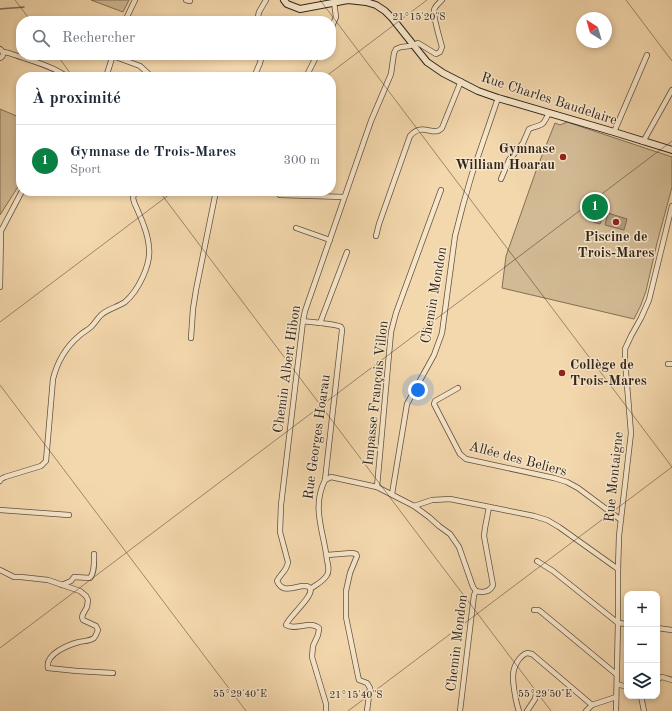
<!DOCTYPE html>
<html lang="fr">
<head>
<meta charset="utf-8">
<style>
	:root { --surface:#fff; --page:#f6f6f7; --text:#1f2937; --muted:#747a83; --line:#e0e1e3; --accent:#0b8043 }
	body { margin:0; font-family:"Old Standard TT",serif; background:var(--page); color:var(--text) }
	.controls { position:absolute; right:12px; bottom:12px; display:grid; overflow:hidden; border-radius:8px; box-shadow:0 2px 6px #0003 }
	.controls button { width:36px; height:36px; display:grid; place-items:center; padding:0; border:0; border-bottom:1px solid var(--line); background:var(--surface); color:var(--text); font:20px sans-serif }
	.compass { position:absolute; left:576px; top:12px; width:36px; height:36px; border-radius:50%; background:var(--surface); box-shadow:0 2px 6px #0003; rotate:323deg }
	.you { position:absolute; left:418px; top:390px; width:14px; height:14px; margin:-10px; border:3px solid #fff; border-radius:50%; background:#1a73e8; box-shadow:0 0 0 6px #1a73e833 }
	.badge { display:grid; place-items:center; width:26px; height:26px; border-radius:50%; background:var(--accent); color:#fff; font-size:13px; font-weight:700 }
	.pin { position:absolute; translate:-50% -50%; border:2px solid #fff; box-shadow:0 1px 4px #0006 }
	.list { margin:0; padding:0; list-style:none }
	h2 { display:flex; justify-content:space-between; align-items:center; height:52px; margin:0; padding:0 16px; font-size:17px }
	h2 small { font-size:13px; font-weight:400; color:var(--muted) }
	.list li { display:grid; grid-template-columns:26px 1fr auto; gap:12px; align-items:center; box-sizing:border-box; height:72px; padding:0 16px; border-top:1px solid var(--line) }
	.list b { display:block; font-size:15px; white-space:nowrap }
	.list p { margin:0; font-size:13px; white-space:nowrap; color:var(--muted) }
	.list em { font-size:13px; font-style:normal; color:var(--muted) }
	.icon { flex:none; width:22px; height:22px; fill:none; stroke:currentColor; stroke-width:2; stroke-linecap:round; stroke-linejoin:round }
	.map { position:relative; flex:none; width:672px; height:711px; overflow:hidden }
	.search { position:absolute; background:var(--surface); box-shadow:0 2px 6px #0003; left:16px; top:16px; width:320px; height:44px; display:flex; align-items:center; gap:10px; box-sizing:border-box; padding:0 14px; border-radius:16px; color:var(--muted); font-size:15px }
	.panel { position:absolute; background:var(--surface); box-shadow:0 2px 6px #0003; left:16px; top:72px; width:320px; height:124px; border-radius:16px }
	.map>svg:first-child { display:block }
	.green { fill:#d2ba94; stroke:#807058 }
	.water { fill:#b19b7c; stroke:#7d6c56 }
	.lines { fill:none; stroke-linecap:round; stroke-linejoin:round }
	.stream { stroke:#7d6c56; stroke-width:1.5 }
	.minor-casing { stroke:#605240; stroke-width:6 }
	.secondary-casing { stroke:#2e251c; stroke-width:8 }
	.minor { stroke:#f8e6ca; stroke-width:4.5 }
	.secondary { stroke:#f8e6ca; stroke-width:6 }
	.ticks { fill:none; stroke:#2e251c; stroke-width:1; stroke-opacity:0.45 }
	.poi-dot { fill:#8f2418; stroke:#f8e6ca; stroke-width:1.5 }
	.labels { text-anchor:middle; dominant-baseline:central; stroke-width:3; stroke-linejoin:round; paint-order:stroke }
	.street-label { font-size:14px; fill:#2e251c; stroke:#f8e6ca }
	.poi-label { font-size:14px; font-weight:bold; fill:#2e251c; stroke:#f8e6ca; text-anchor:end }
	.ticks-label { font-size:10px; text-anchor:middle; fill:#2e251c; stroke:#f8e6ca; stroke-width:3; stroke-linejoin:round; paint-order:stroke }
</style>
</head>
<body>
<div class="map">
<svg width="672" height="711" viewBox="0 0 672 711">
	<rect width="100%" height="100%" fill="#f4d8ad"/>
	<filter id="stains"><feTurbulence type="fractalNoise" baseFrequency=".005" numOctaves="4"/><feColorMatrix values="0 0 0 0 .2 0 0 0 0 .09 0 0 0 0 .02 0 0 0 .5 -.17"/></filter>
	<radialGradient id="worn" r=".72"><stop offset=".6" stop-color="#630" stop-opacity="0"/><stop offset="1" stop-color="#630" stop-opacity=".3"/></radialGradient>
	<g class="green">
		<polygon points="91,0 129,0 123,12"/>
		<polygon points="0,109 21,118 21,182 0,215"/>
		<polygon points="567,122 672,157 672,187 657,243 646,291 641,305 634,319 502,288 506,256 537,168 555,123 560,125"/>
	</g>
	<g class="water">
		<polygon points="596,209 604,212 600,224 593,222"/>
		<polygon points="608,213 627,219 624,230 605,225"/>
	</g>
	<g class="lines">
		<path class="stream" d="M0 9C8 8 16 8 24 7"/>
		<g class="minor-casing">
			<g id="minor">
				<polyline points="186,0 190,1"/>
				<polyline points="125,21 135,0"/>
				<polyline points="257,21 259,12 266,0"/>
				<polyline points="331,29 336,17 334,2"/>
				<path d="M0 49C4 52 4 56 0 58"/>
				<path d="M3 52 9 53C25 59 54 66 67 77"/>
				<polyline points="113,56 140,66 152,77"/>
				<polyline points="106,77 113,55"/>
				<polyline points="254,77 260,63 262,55"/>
				<polyline points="309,77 308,73 317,55"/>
				<polyline points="614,132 647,55"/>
				<polyline points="643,142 672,90"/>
				<path d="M501 179 509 160 523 143 529 129C543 123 541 129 549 113"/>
				<polyline points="280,195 344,197"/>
				<polyline points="296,228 330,240"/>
				<path d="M376 236 379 224 410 136C423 121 433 138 442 128L461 81"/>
				<polyline points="0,287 1,231 22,191"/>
				<path d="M303 321C309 322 337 324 341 327 342 328 342 329 342 330L325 480C311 508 324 532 327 560 328 565 330 571 327 575 324 581 316 585 310 589"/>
				<polyline points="320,323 347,252"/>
				<polyline points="191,338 193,309 196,290 216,191"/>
				<polyline points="668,364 672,364"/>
				<polyline points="458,388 435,401 434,404 460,454 466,459 554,478 567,482 578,488 621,520"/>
				<polyline points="325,480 331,477 377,487 414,506 429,517 439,526 450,534 459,547 473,587 476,591"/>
				<path d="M0 481 1 479 5 477 41 466 46 461 53 379C57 363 66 347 79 336 83 332 88 330 91 327 95 323 97 319 101 315 107 309 118 307 125 302 138 291 151 265 149 248 148 232 140 216 134 202L133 198 135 191"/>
				<polyline points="377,487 391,332 396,313 441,190"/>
				<polyline points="392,494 407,404 418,384 434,355 442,333 455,236 463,205 472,174 498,98"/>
				<polyline points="414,506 432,500 450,499 534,516 547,520 559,527 618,569"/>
				<polyline points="0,510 69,515"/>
				<polyline points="327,555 352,553 356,554 357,556 350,573 346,591 346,617 358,676 359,680 367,683 370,688 367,711"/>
				<polyline points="537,561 553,571 618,623 627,624"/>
				<path d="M0 570 14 577H21L48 580 80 591 86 596 88 600 87 607 83 614 82 617 83 620 96 626 98 630C97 632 96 636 94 638 90 641 84 641 79 642 68 645 45 654 48 668L77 671 113 673"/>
				<path d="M62 585 71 581 74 577 90 578C95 572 94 561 94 554"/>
				<path d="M476 591C483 593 490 592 493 585L484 536 485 528 489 507"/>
				<polyline points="534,610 538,610 540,611 616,674"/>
				<polyline points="657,628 672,630"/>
				<polyline points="657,679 662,677 672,680"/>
				<polyline points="617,684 627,687"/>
				<polyline points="641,696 644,711"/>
				<path d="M326 711V704L312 657 313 646 318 635 319 629V628C309 620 296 631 286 625 287 618 318 593 309 587 300 582 284 597 277 581 280 574 287 571 288 562L280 532 281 505 303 321 305 311 371 121 391 74 394 53 396 49 401 47 410 46 418 43 436 54 440 52 442 47C440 39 433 17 434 10 435 6 439 3 442 0"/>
				<polyline points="460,711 474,595 476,591"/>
				<path d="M519 711C516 703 513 685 513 676 513 667 519 656 527 653L532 654 592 705 616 697"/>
				<polyline points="527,711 535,699 536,694"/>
				<polyline points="586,711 592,705"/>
				<polyline points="616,711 618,623 618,569 619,536 631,433 625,361 625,349 631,336 641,318 649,300 672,206"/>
			</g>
		</g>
		<g class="secondary-casing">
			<polyline id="secondary" points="284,0 287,4 300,9 348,0 366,2 376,5 385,11 392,18 427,62 443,73 478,91 498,98 614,132 672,150"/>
		</g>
		<use href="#minor" class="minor"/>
		<use href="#secondary" class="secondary"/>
	</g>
	<path class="ticks" d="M15 0 31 21M320 0 672 467M626 0 672 61M57 55 73 77M325 77 427 0M159 191 551 711M0 322 174 191M0 385 246 711M0 648 672 141M348 711 672 467"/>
	<g class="poi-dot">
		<circle cx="563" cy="157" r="4"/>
		<circle cx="616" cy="222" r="4"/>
		<circle cx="562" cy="373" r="4"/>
	</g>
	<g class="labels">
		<g class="street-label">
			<text transform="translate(549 99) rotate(18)">Rue Charles Baudelaire</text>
			<text transform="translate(434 295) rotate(-80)">Chemin Mondon</text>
			<text transform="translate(287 369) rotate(-82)">Chemin Albert Hibon</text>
			<text transform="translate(376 393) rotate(-84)">Impasse François Villon</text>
			<text transform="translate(317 437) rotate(-82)">Rue Georges Hoarau</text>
			<text transform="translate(518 459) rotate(15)">Allée des Beliers</text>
			<text transform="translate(614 477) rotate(-84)">Rue Montaigne</text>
			<text transform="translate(457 643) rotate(-83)">Chemin Mondon</text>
		</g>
		<g class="poi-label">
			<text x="555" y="149">Gymnase<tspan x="555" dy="16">William Hoarau</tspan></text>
			<text x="616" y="237" text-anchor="middle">Piscine de<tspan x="616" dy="16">Trois-Mares</tspan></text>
			<text x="570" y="365" text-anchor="start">Collège de<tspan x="570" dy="16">Trois-Mares</tspan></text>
		</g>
	</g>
	<g class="ticks-label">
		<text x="419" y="20">21°15'20"S</text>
		<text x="240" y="697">55°29'40"E</text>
		<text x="545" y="697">55°29'50"E</text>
		<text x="356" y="698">21°15'40"S</text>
	</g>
	<rect width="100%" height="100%" filter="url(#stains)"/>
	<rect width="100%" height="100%" fill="url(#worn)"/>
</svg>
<div class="controls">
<button>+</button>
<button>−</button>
<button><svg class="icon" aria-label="layers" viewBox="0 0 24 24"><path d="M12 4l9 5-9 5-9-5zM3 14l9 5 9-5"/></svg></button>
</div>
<svg class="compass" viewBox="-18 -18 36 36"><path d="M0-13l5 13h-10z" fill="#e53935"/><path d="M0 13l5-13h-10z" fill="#747a83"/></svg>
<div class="you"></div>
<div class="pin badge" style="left:595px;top:207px">1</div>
<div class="search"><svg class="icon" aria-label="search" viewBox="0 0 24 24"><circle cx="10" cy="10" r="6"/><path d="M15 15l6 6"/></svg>Rechercher</div>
<section class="panel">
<h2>À proximité<small></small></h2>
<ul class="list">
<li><span class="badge">1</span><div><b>Gymnase de Trois-Mares</b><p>Sport</p></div><em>300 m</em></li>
</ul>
</section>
</div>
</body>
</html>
